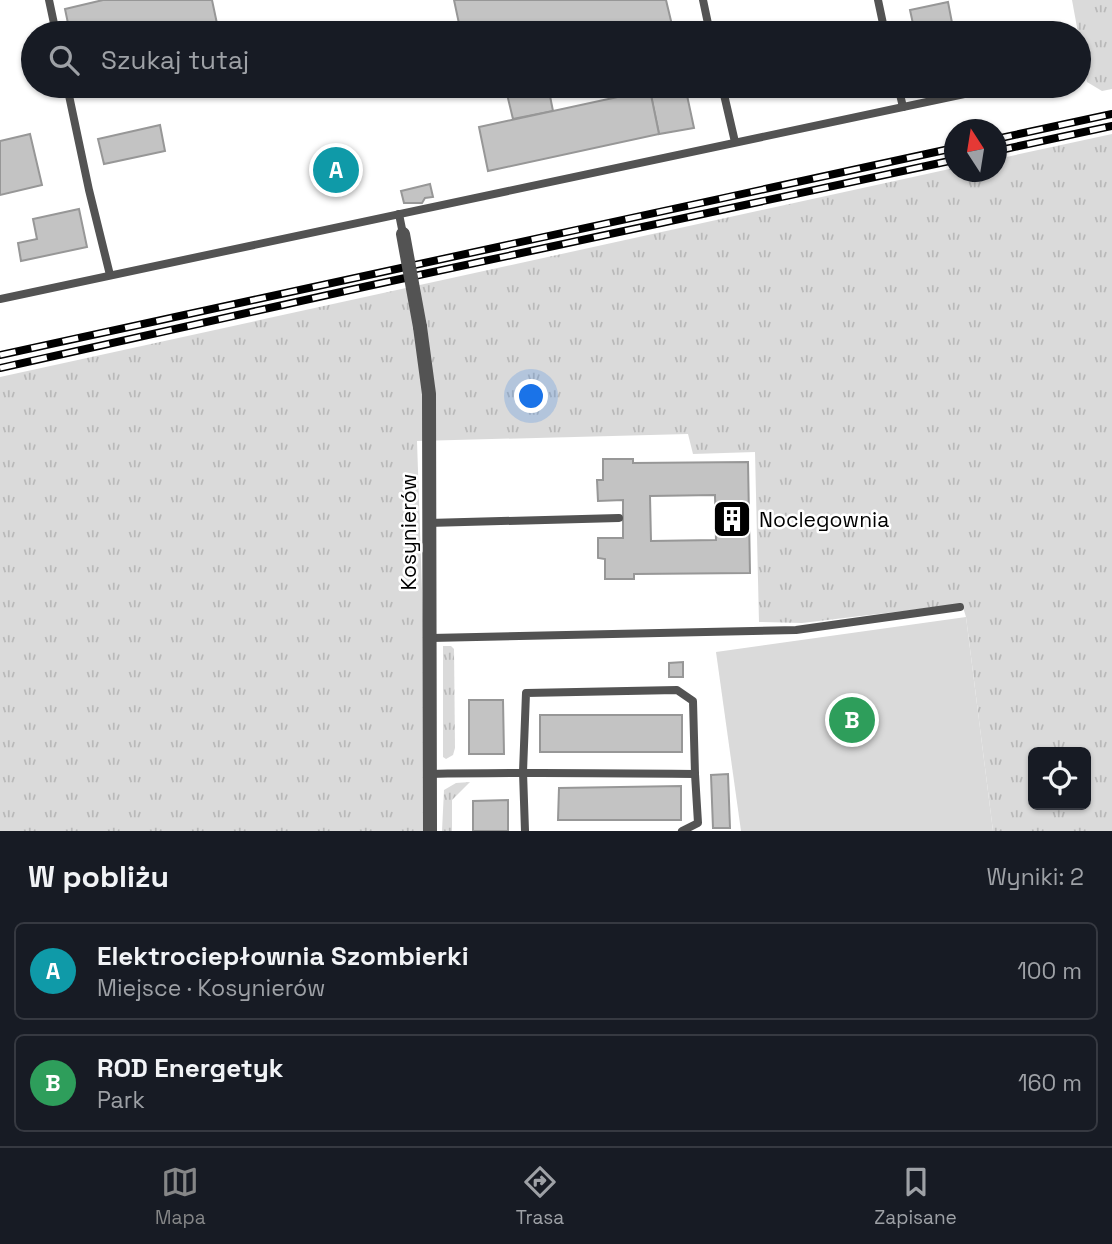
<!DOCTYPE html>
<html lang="pl">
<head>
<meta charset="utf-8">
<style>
	:root { --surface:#171b24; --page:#20242c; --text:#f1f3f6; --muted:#9ea1a6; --line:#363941; --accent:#858687 }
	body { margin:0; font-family:"Space Grotesk",sans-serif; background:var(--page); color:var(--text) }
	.controls { position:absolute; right:21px; bottom:21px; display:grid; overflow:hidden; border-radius:10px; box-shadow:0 2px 5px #0004 }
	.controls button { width:63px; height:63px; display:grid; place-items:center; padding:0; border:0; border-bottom:2px solid var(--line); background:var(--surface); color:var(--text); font:35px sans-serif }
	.compass { position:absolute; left:944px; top:119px; width:63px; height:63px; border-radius:50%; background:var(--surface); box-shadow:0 2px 5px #0004; rotate:348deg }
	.you { position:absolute; left:532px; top:397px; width:24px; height:24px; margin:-18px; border:5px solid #fff; border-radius:50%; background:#1a73e8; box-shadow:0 0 0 10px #1a73e833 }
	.badge { display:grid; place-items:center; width:46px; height:46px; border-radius:50%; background:var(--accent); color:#fff; font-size:23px; font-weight:700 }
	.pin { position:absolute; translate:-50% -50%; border:4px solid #fff; box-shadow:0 2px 7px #0006 }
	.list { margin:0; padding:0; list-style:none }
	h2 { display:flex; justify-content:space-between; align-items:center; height:91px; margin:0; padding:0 28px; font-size:30px }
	h2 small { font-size:23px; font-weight:400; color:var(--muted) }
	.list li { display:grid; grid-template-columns:46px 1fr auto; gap:21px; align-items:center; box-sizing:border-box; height:98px; margin:0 14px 14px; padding:0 14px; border:2px solid var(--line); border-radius:10px }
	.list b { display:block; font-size:26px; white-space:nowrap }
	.list p { margin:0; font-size:23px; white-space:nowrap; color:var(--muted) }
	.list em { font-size:23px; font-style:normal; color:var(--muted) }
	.icon { flex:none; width:38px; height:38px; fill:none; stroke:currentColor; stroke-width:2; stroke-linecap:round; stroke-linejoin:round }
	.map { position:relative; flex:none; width:1112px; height:831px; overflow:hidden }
	.search { position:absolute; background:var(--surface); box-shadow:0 2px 5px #0004; left:21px; right:21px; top:21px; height:77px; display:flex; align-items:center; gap:18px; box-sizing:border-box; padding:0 24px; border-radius:38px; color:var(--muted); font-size:26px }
	.sheet { height:315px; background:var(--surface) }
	nav { display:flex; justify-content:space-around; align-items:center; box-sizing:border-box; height:98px; border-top:2px solid var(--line); background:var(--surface); font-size:19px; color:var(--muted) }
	nav a { display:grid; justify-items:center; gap:4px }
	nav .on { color:var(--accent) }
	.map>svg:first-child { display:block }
	.grass { fill:url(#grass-tufts); fill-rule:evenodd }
	.garden { fill:#dadada }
	.building { fill:#c3c3c3; stroke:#979797; stroke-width:2; fill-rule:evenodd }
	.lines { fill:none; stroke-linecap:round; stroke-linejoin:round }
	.lane { stroke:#535353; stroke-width:8 }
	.street { stroke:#535353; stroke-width:14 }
	.rail-casing { stroke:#000; stroke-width:8 }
	.rail { stroke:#fff; stroke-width:5; stroke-dasharray:16; stroke-linecap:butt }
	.street-bridge { stroke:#535353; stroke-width:14 }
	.labels { text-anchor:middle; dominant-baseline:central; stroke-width:5; stroke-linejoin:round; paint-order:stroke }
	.poi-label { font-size:21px; fill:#000; stroke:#fff; text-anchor:start }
	.street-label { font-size:21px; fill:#000; stroke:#fff }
</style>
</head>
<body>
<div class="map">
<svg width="1112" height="831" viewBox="0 0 1112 831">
	<defs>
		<pattern id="grass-tufts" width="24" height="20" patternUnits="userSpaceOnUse" patternTransform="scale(1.75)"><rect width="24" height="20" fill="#dadada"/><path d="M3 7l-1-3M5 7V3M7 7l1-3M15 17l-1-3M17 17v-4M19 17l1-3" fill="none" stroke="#b9b9b9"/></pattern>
	</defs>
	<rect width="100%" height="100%" fill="#fff"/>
	<g class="grass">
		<polygon points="1072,0 1112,0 1112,89 1102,91 1087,82"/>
		<path d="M1112 134V831H993L966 617 962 604 802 623 759 622 755 452 693 454 688 434 417 441 430 831H0V377L954 168V172H996L997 159ZM1033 752H1086V805H1033Z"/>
		<polygon points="443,646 451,646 454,649 455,748 453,755 446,759 443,757"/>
		<polygon points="470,782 452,800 452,831 442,831 444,790 456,783"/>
	</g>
	<polygon class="garden" points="966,617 993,831 741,831 716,652"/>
	<g class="building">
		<polygon points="103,0 212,0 219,33 70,33 65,9"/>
		<polygon points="454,0 666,0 672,25 635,33 461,33"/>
		<polygon points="948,2 954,33 915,33 910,10"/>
		<polygon points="672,25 673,33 638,33"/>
		<polygon points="505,86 548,86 553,111 513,119"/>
		<polygon points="649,86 685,86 694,128 659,134"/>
		<polygon points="650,90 659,134 488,171 479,127"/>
		<polygon points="160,125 165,151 104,164 98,139"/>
		<polygon points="30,134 42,185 0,195 0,141"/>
		<polygon points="430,184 433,197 425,198 422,203 404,203 401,191"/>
		<polygon points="79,209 87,247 21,261 18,243 37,239 33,219"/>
		<path d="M603 459H633V463L748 462 750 573 634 574V579H605V559L598 558V538H623V500L598 501 597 480H603ZM715 495 716 540 651 541 650 496Z"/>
		<polygon points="683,662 683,677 669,677 669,663"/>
		<polygon points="469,700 503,700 504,754 469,754"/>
		<rect x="540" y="715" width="142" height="37"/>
		<polygon points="728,774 730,828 713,828 711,775"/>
		<polygon points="681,786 681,820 558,820 559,788"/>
		<polygon points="508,800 508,831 473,831 473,801"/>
	</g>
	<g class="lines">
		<g class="lane">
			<polyline points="49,0 56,33"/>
			<polyline points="703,0 710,33"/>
			<polyline points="878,0 885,33"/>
			<polyline points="1079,70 1083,69"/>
			<polyline points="67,86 89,190 110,275"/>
			<polyline points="722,86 735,142"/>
			<polyline points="898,86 903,107"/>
			<polyline points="399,214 403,234"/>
			<polyline points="0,299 1002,86"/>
			<polyline points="428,523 619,518"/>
			<polyline points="431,638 796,630 960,607"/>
			<path d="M430 774C518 772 606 773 695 774L693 701 677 690 526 693 523 772 525 831"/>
			<polyline points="682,831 698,823 695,774"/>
		</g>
		<polyline class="street" points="420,327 429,394 430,831"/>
		<g class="rail-casing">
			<g id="rail">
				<polyline points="996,139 1112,114"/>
				<polyline points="996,151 1112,126"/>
				<polyline points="0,355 954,148"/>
				<polyline points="0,368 368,286 954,160"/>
			</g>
		</g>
		<use href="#rail" class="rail"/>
		<polyline class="street-bridge" points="403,234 420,327"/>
	</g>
	<defs>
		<g id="building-square" transform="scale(2.0125)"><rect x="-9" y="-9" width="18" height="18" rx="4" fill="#000" stroke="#fff"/><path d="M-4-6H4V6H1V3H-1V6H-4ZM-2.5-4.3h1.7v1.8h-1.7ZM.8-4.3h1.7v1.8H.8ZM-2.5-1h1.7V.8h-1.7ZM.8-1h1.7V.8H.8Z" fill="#fff"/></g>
	</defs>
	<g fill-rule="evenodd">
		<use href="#building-square" x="732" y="519"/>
	</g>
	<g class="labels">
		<g class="poi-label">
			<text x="759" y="519">Noclegownia</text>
		</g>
		<g class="street-label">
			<text transform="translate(408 532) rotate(-90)">Kosynierów</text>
		</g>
	</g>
</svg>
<div class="controls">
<button><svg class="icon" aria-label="locate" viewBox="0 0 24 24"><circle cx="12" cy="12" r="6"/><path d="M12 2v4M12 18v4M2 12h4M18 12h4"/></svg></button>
</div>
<svg class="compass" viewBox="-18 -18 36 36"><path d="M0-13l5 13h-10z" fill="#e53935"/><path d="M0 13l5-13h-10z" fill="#9ea1a6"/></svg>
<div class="you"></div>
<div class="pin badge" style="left:336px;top:170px;background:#0f9aa8">A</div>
<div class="pin badge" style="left:852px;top:720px;background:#2e9e5b">B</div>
<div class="search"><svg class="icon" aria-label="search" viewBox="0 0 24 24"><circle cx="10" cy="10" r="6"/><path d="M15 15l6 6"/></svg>Szukaj tutaj</div>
</div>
<section class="sheet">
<h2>W pobliżu<small>Wyniki: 2</small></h2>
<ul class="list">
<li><span class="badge" style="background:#0f9aa8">A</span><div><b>Elektrociepłownia Szombierki</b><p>Miejsce · Kosynierów</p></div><em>100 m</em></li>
<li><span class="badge" style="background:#2e9e5b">B</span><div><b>ROD Energetyk</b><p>Park</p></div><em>160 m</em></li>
</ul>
</section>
<nav>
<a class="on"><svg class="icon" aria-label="map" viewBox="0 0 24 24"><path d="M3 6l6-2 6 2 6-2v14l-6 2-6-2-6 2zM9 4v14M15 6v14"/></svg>Mapa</a>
<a><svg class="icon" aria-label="directions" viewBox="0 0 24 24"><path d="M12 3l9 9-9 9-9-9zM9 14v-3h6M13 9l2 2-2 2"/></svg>Trasa</a>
<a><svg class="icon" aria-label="saved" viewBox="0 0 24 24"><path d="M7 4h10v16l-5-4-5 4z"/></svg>Zapisane</a>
</nav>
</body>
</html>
